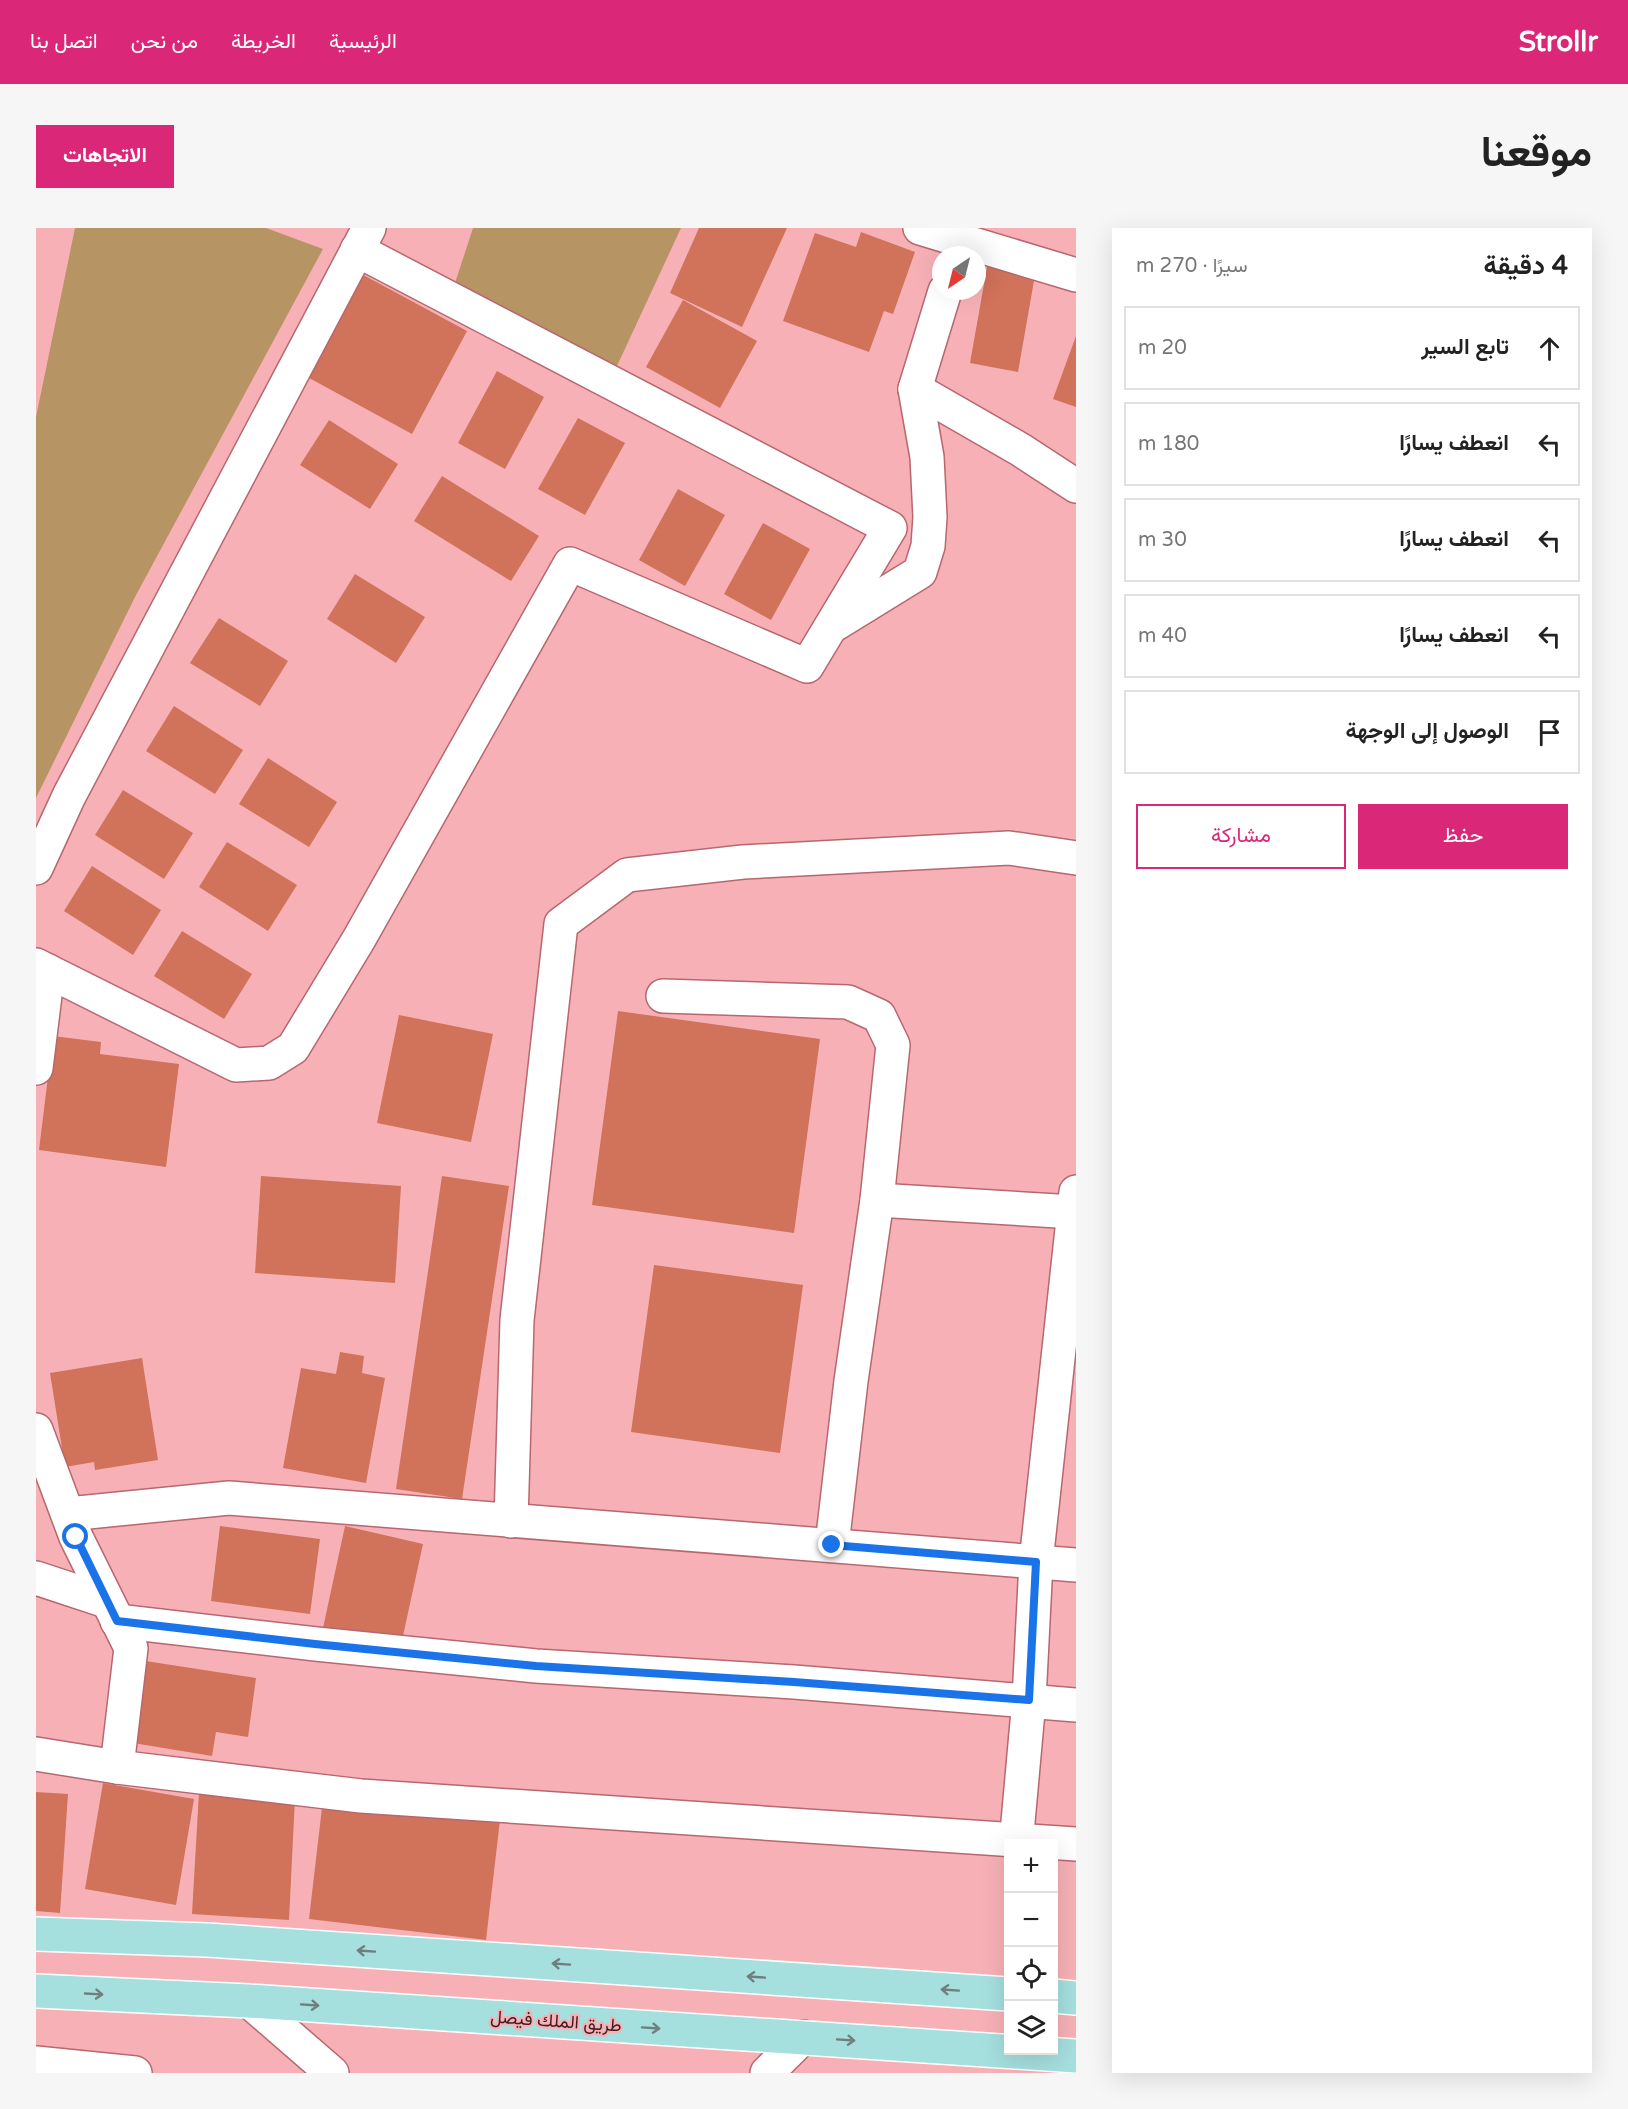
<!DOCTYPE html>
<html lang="ar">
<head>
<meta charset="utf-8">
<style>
	:root { --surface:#fff; --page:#f6f6f6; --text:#222; --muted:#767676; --line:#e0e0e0; --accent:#db2777 }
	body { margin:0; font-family:"Varela Round",Vazirmatn,sans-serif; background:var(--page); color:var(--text); direction:rtl }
	.controls { position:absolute; right:18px; bottom:18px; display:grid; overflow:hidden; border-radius:0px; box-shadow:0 6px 24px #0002 }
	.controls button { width:54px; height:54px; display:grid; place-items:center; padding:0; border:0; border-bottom:2px solid var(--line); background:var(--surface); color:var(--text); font:30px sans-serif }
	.compass { position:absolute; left:896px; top:18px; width:54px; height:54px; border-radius:50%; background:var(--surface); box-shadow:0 6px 24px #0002; rotate:215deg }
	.stop { position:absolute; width:18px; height:18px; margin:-14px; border:4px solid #1a73e8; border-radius:50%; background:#fff }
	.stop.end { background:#1a73e8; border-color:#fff; box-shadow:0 2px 6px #0008 }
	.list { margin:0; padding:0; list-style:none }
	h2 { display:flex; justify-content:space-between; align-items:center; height:78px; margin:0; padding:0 24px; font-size:26px }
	h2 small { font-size:20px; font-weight:400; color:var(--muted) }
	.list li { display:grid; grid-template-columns:39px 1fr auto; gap:18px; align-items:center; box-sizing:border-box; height:84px; margin:0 12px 12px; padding:0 12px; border:2px solid var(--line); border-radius:0px }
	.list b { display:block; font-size:22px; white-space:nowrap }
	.list em { font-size:20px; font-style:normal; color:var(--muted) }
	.actions { display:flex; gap:12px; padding:18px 24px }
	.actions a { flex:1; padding:14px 0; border:2px solid var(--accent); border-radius:0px; text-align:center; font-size:21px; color:var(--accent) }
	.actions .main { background:var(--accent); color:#fff }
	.icon { flex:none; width:33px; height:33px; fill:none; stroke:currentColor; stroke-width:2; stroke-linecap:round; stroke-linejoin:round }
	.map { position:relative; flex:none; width:1040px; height:1845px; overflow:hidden; direction:ltr; border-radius:0px }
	header { display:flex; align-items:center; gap:36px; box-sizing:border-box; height:84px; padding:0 30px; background:var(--accent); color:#fff }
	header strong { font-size:28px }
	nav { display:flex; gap:33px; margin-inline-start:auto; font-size:21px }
	.intro { display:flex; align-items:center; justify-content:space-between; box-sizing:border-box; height:144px; padding:0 36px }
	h1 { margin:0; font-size:42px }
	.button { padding:15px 27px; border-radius:0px; background:var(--accent); color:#fff; font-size:21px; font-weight:700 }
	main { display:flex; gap:36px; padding:0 36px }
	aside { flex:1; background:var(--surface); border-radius:0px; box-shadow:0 6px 24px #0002 }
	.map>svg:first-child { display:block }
	.green { fill:#b79464 }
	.building { fill:#d1725a }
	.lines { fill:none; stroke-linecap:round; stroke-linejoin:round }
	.minor-casing { stroke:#b7676f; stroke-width:36 }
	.major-casing { stroke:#fff; stroke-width:36 }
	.minor { stroke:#fff; stroke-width:33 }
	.major { stroke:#a5dfde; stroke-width:33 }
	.oneway { stroke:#717e7e }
	.route { stroke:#1a73e8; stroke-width:8 }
	.labels { text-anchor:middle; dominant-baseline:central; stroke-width:4.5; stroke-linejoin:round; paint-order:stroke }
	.street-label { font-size:18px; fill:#3d1c1f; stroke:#f7b1b6 }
</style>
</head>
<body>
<header>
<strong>Strollr</strong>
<nav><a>الرئيسية</a><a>الخريطة</a><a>من نحن</a><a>اتصل بنا</a></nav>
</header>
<div class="intro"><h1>موقعنا</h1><a class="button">الاتجاهات</a></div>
<main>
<aside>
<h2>4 دقيقة<small>سيرًا · 270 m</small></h2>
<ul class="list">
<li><svg class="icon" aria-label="ahead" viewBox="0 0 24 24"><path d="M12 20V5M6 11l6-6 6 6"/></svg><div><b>تابع السير</b></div><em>20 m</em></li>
<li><svg class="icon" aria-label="left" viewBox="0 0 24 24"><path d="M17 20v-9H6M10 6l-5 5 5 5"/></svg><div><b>انعطف يسارًا</b></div><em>180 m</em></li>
<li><svg class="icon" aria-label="left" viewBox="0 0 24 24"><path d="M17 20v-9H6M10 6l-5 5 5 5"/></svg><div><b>انعطف يسارًا</b></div><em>30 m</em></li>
<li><svg class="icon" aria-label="left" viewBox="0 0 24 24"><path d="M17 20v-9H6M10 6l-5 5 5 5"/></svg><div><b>انعطف يسارًا</b></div><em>40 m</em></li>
<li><svg class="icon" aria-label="arrive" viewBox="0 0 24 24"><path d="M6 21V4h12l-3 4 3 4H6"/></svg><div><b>الوصول إلى الوجهة</b></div></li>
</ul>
<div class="actions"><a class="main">حفظ</a><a>مشاركة</a></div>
</aside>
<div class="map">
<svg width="1040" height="1845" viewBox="0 0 1040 1845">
	<rect width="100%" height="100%" fill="#f7b1b6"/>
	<g class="green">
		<polygon points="39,0 230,0 287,21 99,369 0,570 0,189"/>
		<polygon points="437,0 645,0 581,138 419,55"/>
	</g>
	<g class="building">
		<polygon points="663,0 751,0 706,99 634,65"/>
		<polygon points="825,4 879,24 857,86 848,83 833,124 747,93 779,5 820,19"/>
		<polygon points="951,39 999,47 982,144 934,135"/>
		<polygon points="320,43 431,103 376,206 264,145"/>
		<polygon points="647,72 721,113 684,180 610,139"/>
		<polygon points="1040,108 1040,179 1017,171"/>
		<polygon points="461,143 508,169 469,241 422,215"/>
		<polygon points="542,190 589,215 549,287 502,261"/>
		<polygon points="293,192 362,236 334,281 264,237"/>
		<polygon points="406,248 503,308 475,353 378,293"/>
		<polygon points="642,261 689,287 649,358 603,332"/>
		<polygon points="727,295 774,321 735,392 688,366"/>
		<polygon points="319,346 389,389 360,435 291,391"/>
		<polygon points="183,390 252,433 224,478 154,435"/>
		<polygon points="138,478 207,522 179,566 110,523"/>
		<polygon points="232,530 301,574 273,619 203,576"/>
		<polygon points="87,562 157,605 128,651 59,607"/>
		<polygon points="191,614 261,657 232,703 163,659"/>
		<polygon points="56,638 125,682 97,727 28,683"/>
		<polygon points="146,703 216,746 188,791 118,748"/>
		<polygon points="582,783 784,811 758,1005 556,977"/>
		<polygon points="363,787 457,806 435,914 341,895"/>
		<polygon points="17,808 65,814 64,826 143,836 130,939 3,922"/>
		<polygon points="225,948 365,958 359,1055 219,1045"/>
		<polygon points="406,948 473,958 426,1271 360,1261"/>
		<polygon points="618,1037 767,1057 744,1225 595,1204"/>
		<polygon points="304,1124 328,1128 326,1145 349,1150 330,1255 247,1240 265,1140 300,1146"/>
		<polygon points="106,1130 122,1232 59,1242 58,1234 29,1239 14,1145"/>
		<polygon points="184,1298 284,1311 274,1386 175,1373"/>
		<polygon points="309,1298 387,1316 365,1417 287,1400"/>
		<polygon points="103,1432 220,1450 212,1509 180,1504 176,1528 91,1514"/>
		<polygon points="67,1555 158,1571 140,1677 49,1661"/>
		<polygon points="0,1564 32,1566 24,1685 0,1683"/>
		<polygon points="163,1564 259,1570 253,1692 156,1686"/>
		<polygon points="287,1571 464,1592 450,1712 273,1691"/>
	</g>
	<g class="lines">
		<g class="minor-casing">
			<g id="minor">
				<polyline points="884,0 1040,47"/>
				<polyline points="879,161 985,222 1040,258"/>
				<polyline points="798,397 884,344 892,318 894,289 891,229 879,161 909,63"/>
				<polyline points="0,640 33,568 333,0"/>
				<polyline points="0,737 200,837 233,835 257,820 323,711 534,336 771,438 854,300 321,22"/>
				<polyline points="627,768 812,774 843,788 857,817 841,972 815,1153 796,1317"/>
				<polyline points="0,840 12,743"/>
				<polyline points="841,972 1038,984"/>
				<polyline points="0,1202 40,1309 95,1420 81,1539"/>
				<polyline points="32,1286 193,1270 1040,1337"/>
				<polyline points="475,1293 481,1092 525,696 591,647 707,634 973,620 1040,630"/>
				<polyline points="0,1350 70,1373"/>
				<polyline points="81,1393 280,1416 500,1438 758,1454 1040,1477"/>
				<polyline points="0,1526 81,1539 325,1568 1040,1616"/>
				<polyline points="980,1616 993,1472 1000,1334 1040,964"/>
				<polyline points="213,1773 296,1845"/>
				<polyline points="0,1835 99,1845"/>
				<polyline points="731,1845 767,1809"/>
			</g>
		</g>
		<g class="major-casing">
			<g id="major">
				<polyline points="0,1706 171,1712 972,1766"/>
				<polyline points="0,1763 213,1773 1040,1828"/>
				<polyline points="1017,1768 1040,1770"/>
			</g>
		</g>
		<use href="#minor" class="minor"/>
		<use href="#major" class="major"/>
	</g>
	<defs><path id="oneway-shaft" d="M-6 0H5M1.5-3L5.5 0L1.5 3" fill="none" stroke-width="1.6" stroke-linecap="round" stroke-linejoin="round" transform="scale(1.5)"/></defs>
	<g class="oneway">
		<use href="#oneway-shaft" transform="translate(330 1723) rotate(-176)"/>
		<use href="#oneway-shaft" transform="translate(525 1736) rotate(-176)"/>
		<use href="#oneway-shaft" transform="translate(720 1749) rotate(-176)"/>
		<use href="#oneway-shaft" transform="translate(914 1762) rotate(-176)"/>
		<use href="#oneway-shaft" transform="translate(58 1766) rotate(3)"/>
		<use href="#oneway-shaft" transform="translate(274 1777) rotate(4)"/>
		<use href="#oneway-shaft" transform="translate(615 1800) rotate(4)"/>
		<use href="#oneway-shaft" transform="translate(810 1812) rotate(4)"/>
	</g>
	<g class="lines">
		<polyline class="route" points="40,1309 81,1393 279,1416 500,1438 758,1454 993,1472 1000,1334 796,1317"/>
	</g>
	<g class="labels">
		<g class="street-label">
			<text transform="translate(520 1793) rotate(4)">طريق الملك فيصل</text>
		</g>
	</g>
</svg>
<div class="controls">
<button>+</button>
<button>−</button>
<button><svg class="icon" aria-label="locate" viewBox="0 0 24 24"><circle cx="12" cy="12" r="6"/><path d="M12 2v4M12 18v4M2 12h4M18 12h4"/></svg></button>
<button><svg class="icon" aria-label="layers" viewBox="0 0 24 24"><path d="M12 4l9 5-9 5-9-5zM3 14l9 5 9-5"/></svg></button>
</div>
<svg class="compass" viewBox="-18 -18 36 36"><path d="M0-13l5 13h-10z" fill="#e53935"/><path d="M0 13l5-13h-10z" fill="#767676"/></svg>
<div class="stop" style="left:40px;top:1309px"></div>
<div class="stop end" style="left:796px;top:1317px"></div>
</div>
</main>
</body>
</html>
